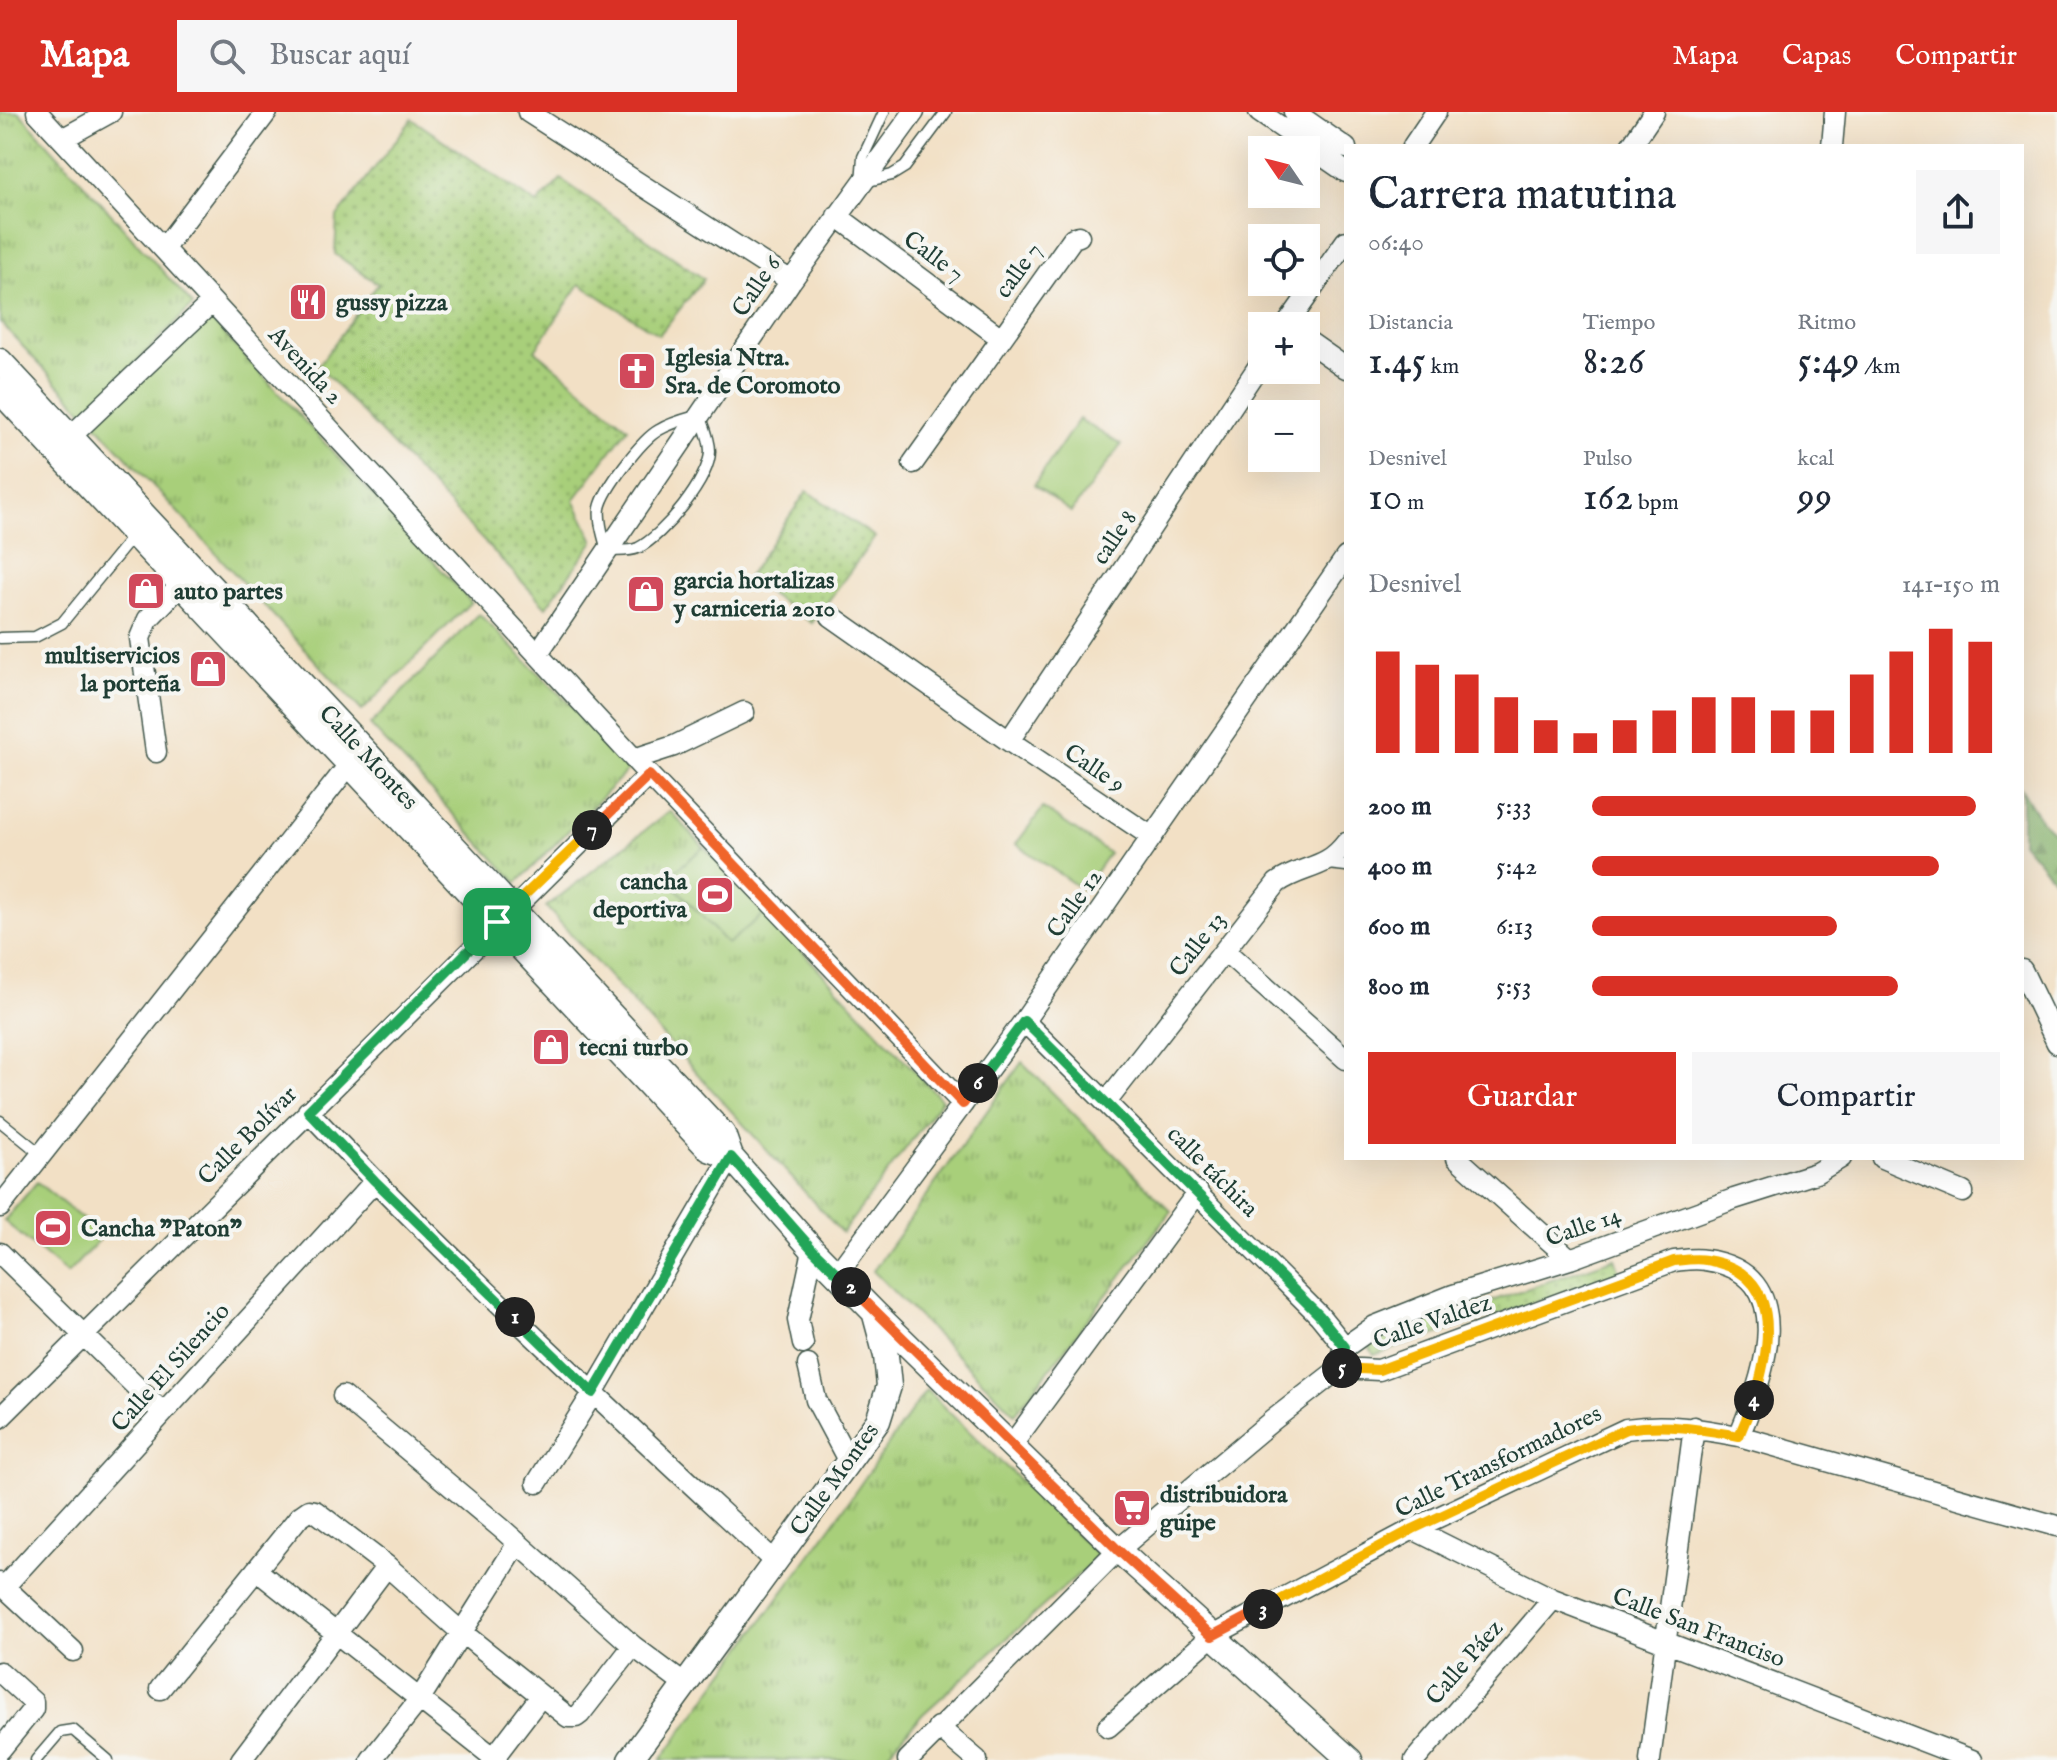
<!DOCTYPE html>
<html lang="es">
<head>
<meta charset="utf-8">
<style>
	body { margin:0; font-family:"IM FELL English",serif; background:#f6f6f7; color:#1f2937; height:100vh; display:flex; flex-direction:column; font-size:30px; white-space:nowrap }
	* { box-sizing:border-box; margin:0 }
	p { font-size:26px; color:#747a83 }
	.icon { flex:none; width:44px; height:44px; fill:none; stroke:currentColor; stroke-width:2; stroke-linecap:round; stroke-linejoin:round }
	.map { position:relative; flex:1; overflow:hidden }
	.sheet { position:absolute; left:1344px; top:32px; width:680px; height:1016px; display:flex; flex-direction:column; background:#fff; border-radius:0px; box-shadow:0 8px 32px #0002 }
	.sheet>* { flex:none }
	.needle { width:52px; rotate:305deg }
	.buttons { position:absolute; left:1248px; top:24px; display:grid; gap:16px }
	.buttons a { display:grid; place-items:center; width:72px; height:72px; border-radius:0px; background:#fff; box-shadow:0 8px 32px #0002; font-size:40px }
	.pin { position:absolute; display:grid; place-items:center; width:68px; height:68px; color:#fff; margin:-34px; border-radius:16px; box-shadow:0 4px 12px #0006 }
	.km { position:absolute; width:40px; height:40px; margin:-20px; border-radius:50%; background:#222; color:#fff; font-size:22px; line-height:40px; text-align:center }
	.round { display:grid; place-items:center; flex:none; width:84px; height:84px; border-radius:0px; background:#f6f6f7 }
	.headline { display:flex; align-items:center; justify-content:space-between; height:136px; padding:0 24px }
	h1 { font-size:44px; font-weight:600; line-height:60px }
	.figures { display:grid; grid-template-columns:repeat(3,1fr); gap:12px; height:136px; padding:8px 24px }
	.figures div { display:grid; align-content:center }
	.figures b { font-size:40px; font-weight:600 }
	.figures small { font-size:22px; font-weight:400 }
	.figures p { font-size:22px }
	.chart { height:224px; padding:16px 24px }
	.chart p { display:flex; justify-content:space-between }
	.chart svg { width:100%; height:144px; margin-top:8px; stroke:#d93025; stroke-width:6 }
	.primary-button { display:flex; gap:16px; margin-top:auto; padding:16px 24px }
	.primary-button a { flex:1; height:92px; border-radius:0px; background:#d93025; color:#fff; font-size:32px; font-weight:600; line-height:92px; text-align:center }
	.primary-button a+a { background:#f6f6f7; color:#1f2937 }
	ul { padding:0 24px; list-style:none; font-size:26px }
	li { display:grid; grid-template-columns:128px 96px 1fr; align-items:center; height:60px }
	li i { height:20px; border-radius:10px; background:#d93025 }
	header { display:flex; align-items:center; gap:48px; box-sizing:border-box; height:112px; padding:0 40px; background:#d93025; color:#fff }
	header strong { font-size:38px }
	nav { display:flex; gap:44px; margin-inline-start:auto; font-size:28px }
	.search { width:560px; height:72px; background:#f6f6f7; display:flex; align-items:center; gap:20px; box-sizing:border-box; padding:0 28px; border-radius:0px; color:#747a83; font-size:30px }
	.map>svg:first-child { display:block }
	.grass { fill:url(#grass-tufts); stroke:#648657; stroke-width:2 }
	.forest { fill:url(#forest-firs); stroke:#52784f; stroke-width:2 }
	.park { fill:url(#park-dots); stroke:#648657; stroke-width:2 }
	.garden { fill:#a8cf7a; stroke:#648657; stroke-width:2 }
	.lines { fill:none; stroke-linecap:round; stroke-linejoin:round }
	.service-casing { stroke:#3f554a; stroke-width:13 }
	.minor-casing { stroke:#3f554a; stroke-width:23 }
	.tertiary-casing { stroke:#3f554a; stroke-width:27 }
	.service { stroke:#fff; stroke-width:10 }
	.minor { stroke:#fff; stroke-width:20 }
	.tertiary { stroke:#fff; stroke-width:24 }
	.split-1-casing { stroke:#fff; stroke-width:16 }
	.split-2-casing { stroke:#fff; stroke-width:16 }
	.split-3-casing { stroke:#fff; stroke-width:16 }
	.split-4-casing { stroke:#fff; stroke-width:16 }
	.split-5-casing { stroke:#fff; stroke-width:16 }
	.split-6-casing { stroke:#fff; stroke-width:16 }
	.split-7-casing { stroke:#fff; stroke-width:16 }
	.split-8-casing { stroke:#fff; stroke-width:16 }
	.split-1 { stroke:#22a559; stroke-width:10 }
	.split-2 { stroke:#22a559; stroke-width:10 }
	.split-3 { stroke:#f0652b; stroke-width:10 }
	.split-4 { stroke:#f5b400; stroke-width:10 }
	.split-5 { stroke:#f5b400; stroke-width:10 }
	.split-6 { stroke:#22a559; stroke-width:10 }
	.split-7 { stroke:#f0652b; stroke-width:10 }
	.split-8 { stroke:#f5b400; stroke-width:10 }
	.labels { text-anchor:middle; stroke-width:8; stroke-linejoin:round; paint-order:stroke }
	.street-label { font-size:24px; fill:#1f3d34; stroke:#f6f6f2 }
	.poi-label { font-size:24px; font-weight:bold; fill:#1f3d34; stroke:#f6f6f2; text-anchor:start }
</style>
</head>
<body>
<header>
<strong>Mapa</strong>
<div class="search"><svg class="icon" aria-label="search" viewBox="0 0 24 24"><circle cx="10" cy="10" r="6"/><path d="M15 15l6 6"/></svg>Buscar aquí</div>
<nav><a>Mapa</a><a>Capas</a><a>Compartir</a></nav>
</header>
<div class="map">
<svg width="2057" height="1648" viewBox="0 0 2057 1648">
	<defs>
		<pattern id="grass-tufts" width="24" height="20" patternUnits="userSpaceOnUse" patternTransform="scale(2)"><rect width="24" height="20" fill="#a8cf7a"/><path d="M3 7l-1-3M5 7V3M7 7l1-3M15 17l-1-3M17 17v-4M19 17l1-3" fill="none" stroke="#88a965"/></pattern>
		<pattern id="forest-firs" width="22" height="20" patternUnits="userSpaceOnUse" patternTransform="scale(2)"><rect width="22" height="20" fill="#86b26a"/><path d="M5 1l3.5 6h-7zM16 11l3.5 6h-7z" fill="#6d9258"/></pattern>
		<pattern id="park-dots" width="8" height="8" patternUnits="userSpaceOnUse" patternTransform="scale(2)"><rect width="8" height="8" fill="#a8cf7a"/><path d="M2 2h.1M6 6h.1" fill="none" stroke="#88a965" stroke-width="1.8" stroke-linecap="round"/></pattern>
	</defs>
	<rect width="100%" height="100%" fill="#f6f6f2"/>
	<filter id="ink" filterUnits="userSpaceOnUse"><feTurbulence type="fractalNoise" baseFrequency=".0125" numOctaves="2"/><feDisplacementMap in="SourceGraphic" scale="16" xChannelSelector="R" yChannelSelector="G"/><feConvolveMatrix kernelMatrix="1 2 1 2 8 2 1 2 1" color-interpolation-filters="sRGB"/></filter>
	<filter id="wash" filterUnits="userSpaceOnUse"><feTurbulence type="fractalNoise" baseFrequency=".006" numOctaves="4" result="noise"/><feDisplacementMap in="SourceGraphic" scale="32" xChannelSelector="R" yChannelSelector="G"/><feGaussianBlur stdDeviation="1.8" result="paint"/><feColorMatrix in="noise" values="0 0 0 0 0 0 0 0 0 0 0 0 0 0 0 0 0 1.4 0 .05"/><feComposite in="paint" operator="in"/></filter>
	<g filter="url(#wash)">
		<rect width="100%" height="100%" fill="#f2e0c5"/>
		<path class="grass" d="M0 0H19L193 193 85 301 0 210Z
			M207 203 471 490 362 599 95 311Z
			M479 502 632 654 517 771 370 613Z
			M670 699 942 988 842 1121 546 795Z
			M1022 950 1171 1099 1015 1302 873 1159Z
			M926 1278 1099 1444 923 1602 882 1648H661L839 1403Z"/>
		<path class="forest" d="M2022 678C2033 696 2039 710 2057 723V771L2022 730Z"/>
		<path class="park" d="M412 7 537 92 561 67 704 167 659 223 580 172 535 238 628 316 574 388 594 429 546 495 318 254 378 172 335 142 337 105Z
			M807 379 875 425 812 511 747 466Z
			M1615 1146 1621 1162 1374 1243 1368 1232Z"/>
		<path class="garden" d="M1079 307 1121 333 1071 400 1034 373Z
			M1043 696 1109 741 1083 778 1016 732Z
			M704 735 765 801 727 832 667 766Z
			M37 1070 103 1124 67 1162 4 1109Z"/>
	</g>
	<g filter="url(#ink)">
		<g class="lines">
			<g class="service-casing">
				<path id="service" d="M884 0 863 45 861 71 892 63 905 55 946 0
					M700 303C704 314 710 327 710 339 710 367 663 424 638 436 629 440 617 438 607 439 604 426 598 410 600 396 604 377 642 327 659 318 672 310 686 307 700 303Z
					M0 526 35 525 62 511 134 423
					M1328 752 1346 754
					M0 1009 42 1043
					M36 1648 60 1620 73 1618 108 1648"/>
			</g>
			<g class="minor-casing">
				<path id="minor" d="M37 0 649 663 963 992
					M528 0 791 169
					M1259 0 1346 60
					M1294 0 1346 36
					M62 27 111 0
					M1413 34 1436 0
					M1631 34 1654 0
					M1832 34 1835 0
					M837 104 1001 226
					M164 136 267 0
					M1286 214 1346 129
					M1306 228 1346 256
					M70 325 212 190
					M913 351 1073 126 1079 124
					M831 504 1009 629 1152 725
					M538 541 791 169 914 0
					M1009 629 1262 249
					M156 640 140 526 148 507 180 474
					M634 647 674 634 744 600
					M1225 839 1346 947
					M2022 858 2057 931
					M1024 909 1319 1203 1345 1235 1342 1245
					M1107 989 1277 771C1303 753 1326 758 1346 731
					M308 999C456 1156 616 1302 774 1449
					M1457 1046 1570 1147
					M1882 1046 1963 1080
					M0 1095 349 653
					M0 1141 163 1301
					M838 1161 1024 909 1346 445
					M803 1232 798 1208 813 1138
					M1345 1235 1375 1214 1453 1183 1570 1147 1734 1087 1816 1061 1841 1046
					M808 1253 816 1288 849 1350
					M343 1284 501 1416 633 1534 685 1573
					M0 1306 649 663
					M1011 1334 1198 1080
					M537 1371 593 1281 731 1045
					M1413 1417 1553 1487 1972 1648
					M256 1458 497 1648
					M0 1471 73 1539
					M4 1475 375 1069
					M0 1560 33 1590V1597L0 1638
					M160 1577 299 1405 309 1398 315 1399 387 1454 460 1519 568 1605H576L580 1602 633 1534
					M938 1615 977 1648
					M1108 1615 1212 1524 1413 1417 1626 1317C1665 1311 1701 1317 1739 1324L2057 1414
					M241 1648 387 1454
					M371 1648 419 1588 518 1431
					M492 1648 541 1584
					M908 1648 1118 1438 1273 1308 1340 1256 1379 1258 1674 1149C1684 1148 1695 1146 1705 1148 1802 1161 1764 1265 1739 1324
					M1415 1648 1553 1487
					M1650 1648 1694 1315"/>
			</g>
			<g class="tertiary-casing">
				<path id="tertiary" d="M0 249 723 1022 731 1045 813 1138 875 1201 1118 1438 1350 1648
					M0 279 709 1037 731 1045
					M630 1648 878 1309 889 1274 886 1244 875 1203"/>
			</g>
			<use href="#service" class="service"/>
			<use href="#minor" class="minor"/>
			<use href="#tertiary" class="tertiary"/>
		</g>
	</g>
	<g class="lines" filter="url(#ink)">
		<g class="split-1-casing">
			<path id="split-1" d="M497 810 308 999 375 1069 515 1205"/>
		</g>
		<g class="split-2-casing">
			<path id="split-2" d="M515 1205 593 1281 731 1045 813 1138 851 1175"/>
		</g>
		<g class="split-3-casing">
			<path id="split-3" d="M851 1175 1118 1438 1212 1524 1263 1497"/>
		</g>
		<g class="split-4-casing">
			<path id="split-4" d="M1263 1497 1413 1417 1626 1317C1665 1311 1701 1317 1739 1324L1754 1288"/>
		</g>
		<g class="split-5-casing">
			<path id="split-5" d="M1342 1256 1379 1258 1674 1149C1684 1148 1696 1146 1706 1148 1783 1160 1772 1231 1754 1288"/>
		</g>
		<g class="split-6-casing">
			<path id="split-6" d="M978 971 1024 909 1319 1203 1345 1235 1340 1256H1342"/>
		</g>
		<g class="split-7-casing">
			<path id="split-7" d="M592 718 649 663 963 992 978 971"/>
		</g>
		<g class="split-8-casing">
			<path id="split-8" d="M497 810 592 718"/>
		</g>
		<use href="#split-1" class="split-1"/>
		<use href="#split-2" class="split-2"/>
		<use href="#split-3" class="split-3"/>
		<use href="#split-4" class="split-4"/>
		<use href="#split-5" class="split-5"/>
		<use href="#split-6" class="split-6"/>
		<use href="#split-7" class="split-7"/>
		<use href="#split-8" class="split-8"/>
	</g>
	<defs>
		<g id="restaurant-square" transform="scale(2)"><rect x="-9" y="-9" width="18" height="18" rx="4" fill="#d1495b" stroke="#f6f6f2"/><path d="M-5-6h1v4h1v-4h1v4h1v-4h1v5L-1.5 .5V6h-2V.5L-5-1ZM5-6V6H3V1.5H1.5Q1.5-4 5-6Z" fill="#fff"/></g>
		<g id="church-square" transform="scale(2)"><rect x="-9" y="-9" width="18" height="18" rx="4" fill="#d1495b" stroke="#f6f6f2"/><path d="M-1.2-6h2.4v3.5h3.3v2.4h-3.3V6h-2.4V-.1h-3.3v-2.4h3.3Z" fill="#fff"/></g>
		<g id="shop-square" transform="scale(2)"><rect x="-9" y="-9" width="18" height="18" rx="4" fill="#d1495b" stroke="#f6f6f2"/><path d="M-5-2.5h2.3a2.7 3.5 0 0 1 5.4 0H5L5.5 6h-11ZM-1.5-2.5h3a1.5 2.3 0 0 0-3 0Z" fill="#fff"/></g>
		<g id="stadium-square" transform="scale(2)"><rect x="-9" y="-9" width="18" height="18" rx="4" fill="#d1495b" stroke="#f6f6f2"/><path d="M0-5a6.5 5 0 1 0 0 10a6.5 5 0 1 0 0-10ZM-3.5-1.8h7v3.6h-7Z" fill="#fff"/></g>
		<g id="supermarket-square" transform="scale(2)"><rect x="-9" y="-9" width="18" height="18" rx="4" fill="#d1495b" stroke="#f6f6f2"/><path d="M-6-5.5h2.5l.6 2H6L4.5 2H-2.5L-4.4-4H-6ZM-1.5 3.2a1.3 1.3 0 1 0 .1 0ZM3 3.2a1.3 1.3 0 1 0 .1 0Z" fill="#fff"/></g>
	</defs>
	<g fill-rule="evenodd">
		<use href="#restaurant-square" x="308" y="190"/>
		<use href="#church-square" x="637" y="259"/>
		<use href="#shop-square" x="146" y="479"/>
		<use href="#shop-square" x="646" y="482"/>
		<use href="#shop-square" x="208" y="557"/>
		<use href="#stadium-square" x="715" y="783"/>
		<use href="#shop-square" x="551" y="935"/>
		<use href="#stadium-square" x="53" y="1116"/>
		<use href="#supermarket-square" x="1132" y="1396"/>
	</g>
	<g class="labels">
		<g class="street-label">
			<text transform="translate(934 144) rotate(37)" y="8">Calle 7</text>
			<text transform="translate(1018 158) rotate(-54)" y="8">calle 7</text>
			<text transform="translate(756 174) rotate(-56)" y="8">Calle 6</text>
			<text transform="translate(306 253) rotate(47)" y="8">Avenida 2</text>
			<text transform="translate(1114 425) rotate(-56)" y="8">calle 8</text>
			<text transform="translate(369 645) rotate(47)" y="8">Calle Montes</text>
			<text transform="translate(1095 656) rotate(34)" y="8">Calle 9</text>
			<text transform="translate(1074 791) rotate(-55)" y="8">Calle 12</text>
			<text transform="translate(1197 832) rotate(-52)" y="8">Calle 13</text>
			<text transform="translate(247 1023) rotate(-45)" y="8">Calle Bolívar</text>
			<text transform="translate(1213 1059) rotate(45)" y="8">calle táchira</text>
			<text transform="translate(1583 1114) rotate(-19)" y="8">Calle 14</text>
			<text transform="translate(1432 1209) rotate(-19)" y="8">Calle Valdez</text>
			<text transform="translate(170 1255) rotate(-48)" y="8">Calle El Silencio</text>
			<text transform="translate(1498 1349) rotate(-26)" y="8">Calle Transformadores</text>
			<text transform="translate(834 1367) rotate(-54)" y="8">Calle Montes</text>
			<text transform="translate(1699 1515) rotate(21)" y="8">Calle San Franciso</text>
			<text transform="translate(1464 1550) rotate(-49)" y="8">Calle Páez</text>
		</g>
		<g class="poi-label">
			<text x="336" y="198">gussy pizza</text>
			<text x="665" y="253">Iglesia Ntra.<tspan x="665" dy="28">Sra. de Coromoto</tspan></text>
			<text x="674" y="476">garcia hortalizas<tspan x="674" dy="28">y carniceria 2010</tspan></text>
			<text x="174" y="487">auto partes</text>
			<text x="180" y="551" text-anchor="end">multiservicios<tspan x="180" dy="28">la porteña</tspan></text>
			<text x="687" y="777" text-anchor="end">cancha<tspan x="687" dy="28">deportiva</tspan></text>
			<text x="579" y="943">tecni turbo</text>
			<text x="81" y="1124">Cancha "Paton"</text>
			<text x="1160" y="1390">distribuidora<tspan x="1160" dy="28">guipe</tspan></text>
		</g>
	</g>
</svg>
<div class="buttons">
<a><svg class="needle" viewBox="-14 -14 28 28"><path d="M0-13l5 13h-10z" fill="#e53935"/><path d="M0 13l5-13h-10z" fill="#747a83"/></svg></a>
<a><svg class="icon" aria-label="locate" viewBox="0 0 24 24"><circle cx="12" cy="12" r="6"/><path d="M12 2v4M12 18v4M2 12h4M18 12h4"/></svg></a>
<a>+</a>
<a>−</a>
</div>
<div class="pin" style="left:497px;top:810px;background:#1e9e55"><svg class="icon" aria-label="arrive" viewBox="0 0 24 24"><path d="M6 21V4h12l-3 4 3 4H6"/></svg></div>
<b class="km" style="left:515px;top:1205px">1</b>
<b class="km" style="left:851px;top:1175px">2</b>
<b class="km" style="left:1263px;top:1497px">3</b>
<b class="km" style="left:1754px;top:1288px">4</b>
<b class="km" style="left:1342px;top:1256px">5</b>
<b class="km" style="left:978px;top:971px">6</b>
<b class="km" style="left:592px;top:718px">7</b>
<section class="sheet">
<div class="headline"><div><h1>Carrera matutina</h1><p>06:40</p></div><a class="round"><svg class="icon" aria-label="share" viewBox="0 0 24 24"><path d="M12 15V3M7 8l5-5 5 5M5 13v7h14v-7"/></svg></a></div>
<div class="figures">
<div><p>Distancia</p><b>1.45<small> km</small></b></div>
<div><p>Tiempo</p><b>8:26</b></div>
<div><p>Ritmo</p><b>5:49<small> /km</small></b></div>
</div>
<div class="figures">
<div><p>Desnivel</p><b>10<small> m</small></b></div>
<div><p>Pulso</p><b>162<small> bpm</small></b></div>
<div><p>kcal</p><b>99</b></div>
</div>
<div class="chart"><p><span>Desnivel</span>141–150 m</p>
<svg viewBox="0 0 160 44" preserveAspectRatio="none"><path d="M5 44V13M15 44V17M25 44V20M35 44V27M45 44V34M55 44V38M65 44V34M75 44V31M85 44V27M95 44V27M105 44V31M115 44V31M125 44V20M135 44V13M145 44V6M155 44V10"/></svg>
</div>
<ul>
<li><b>200 m</b>5:33<i style="width:94%"></i></li>
<li><b>400 m</b>5:42<i style="width:85%"></i></li>
<li><b>600 m</b>6:13<i style="width:60%"></i></li>
<li><b>800 m</b>5:53<i style="width:75%"></i></li>
</ul>
<div class="primary-button"><a>Guardar</a><a>Compartir</a></div>
</section>
</div>
</body>
</html>
